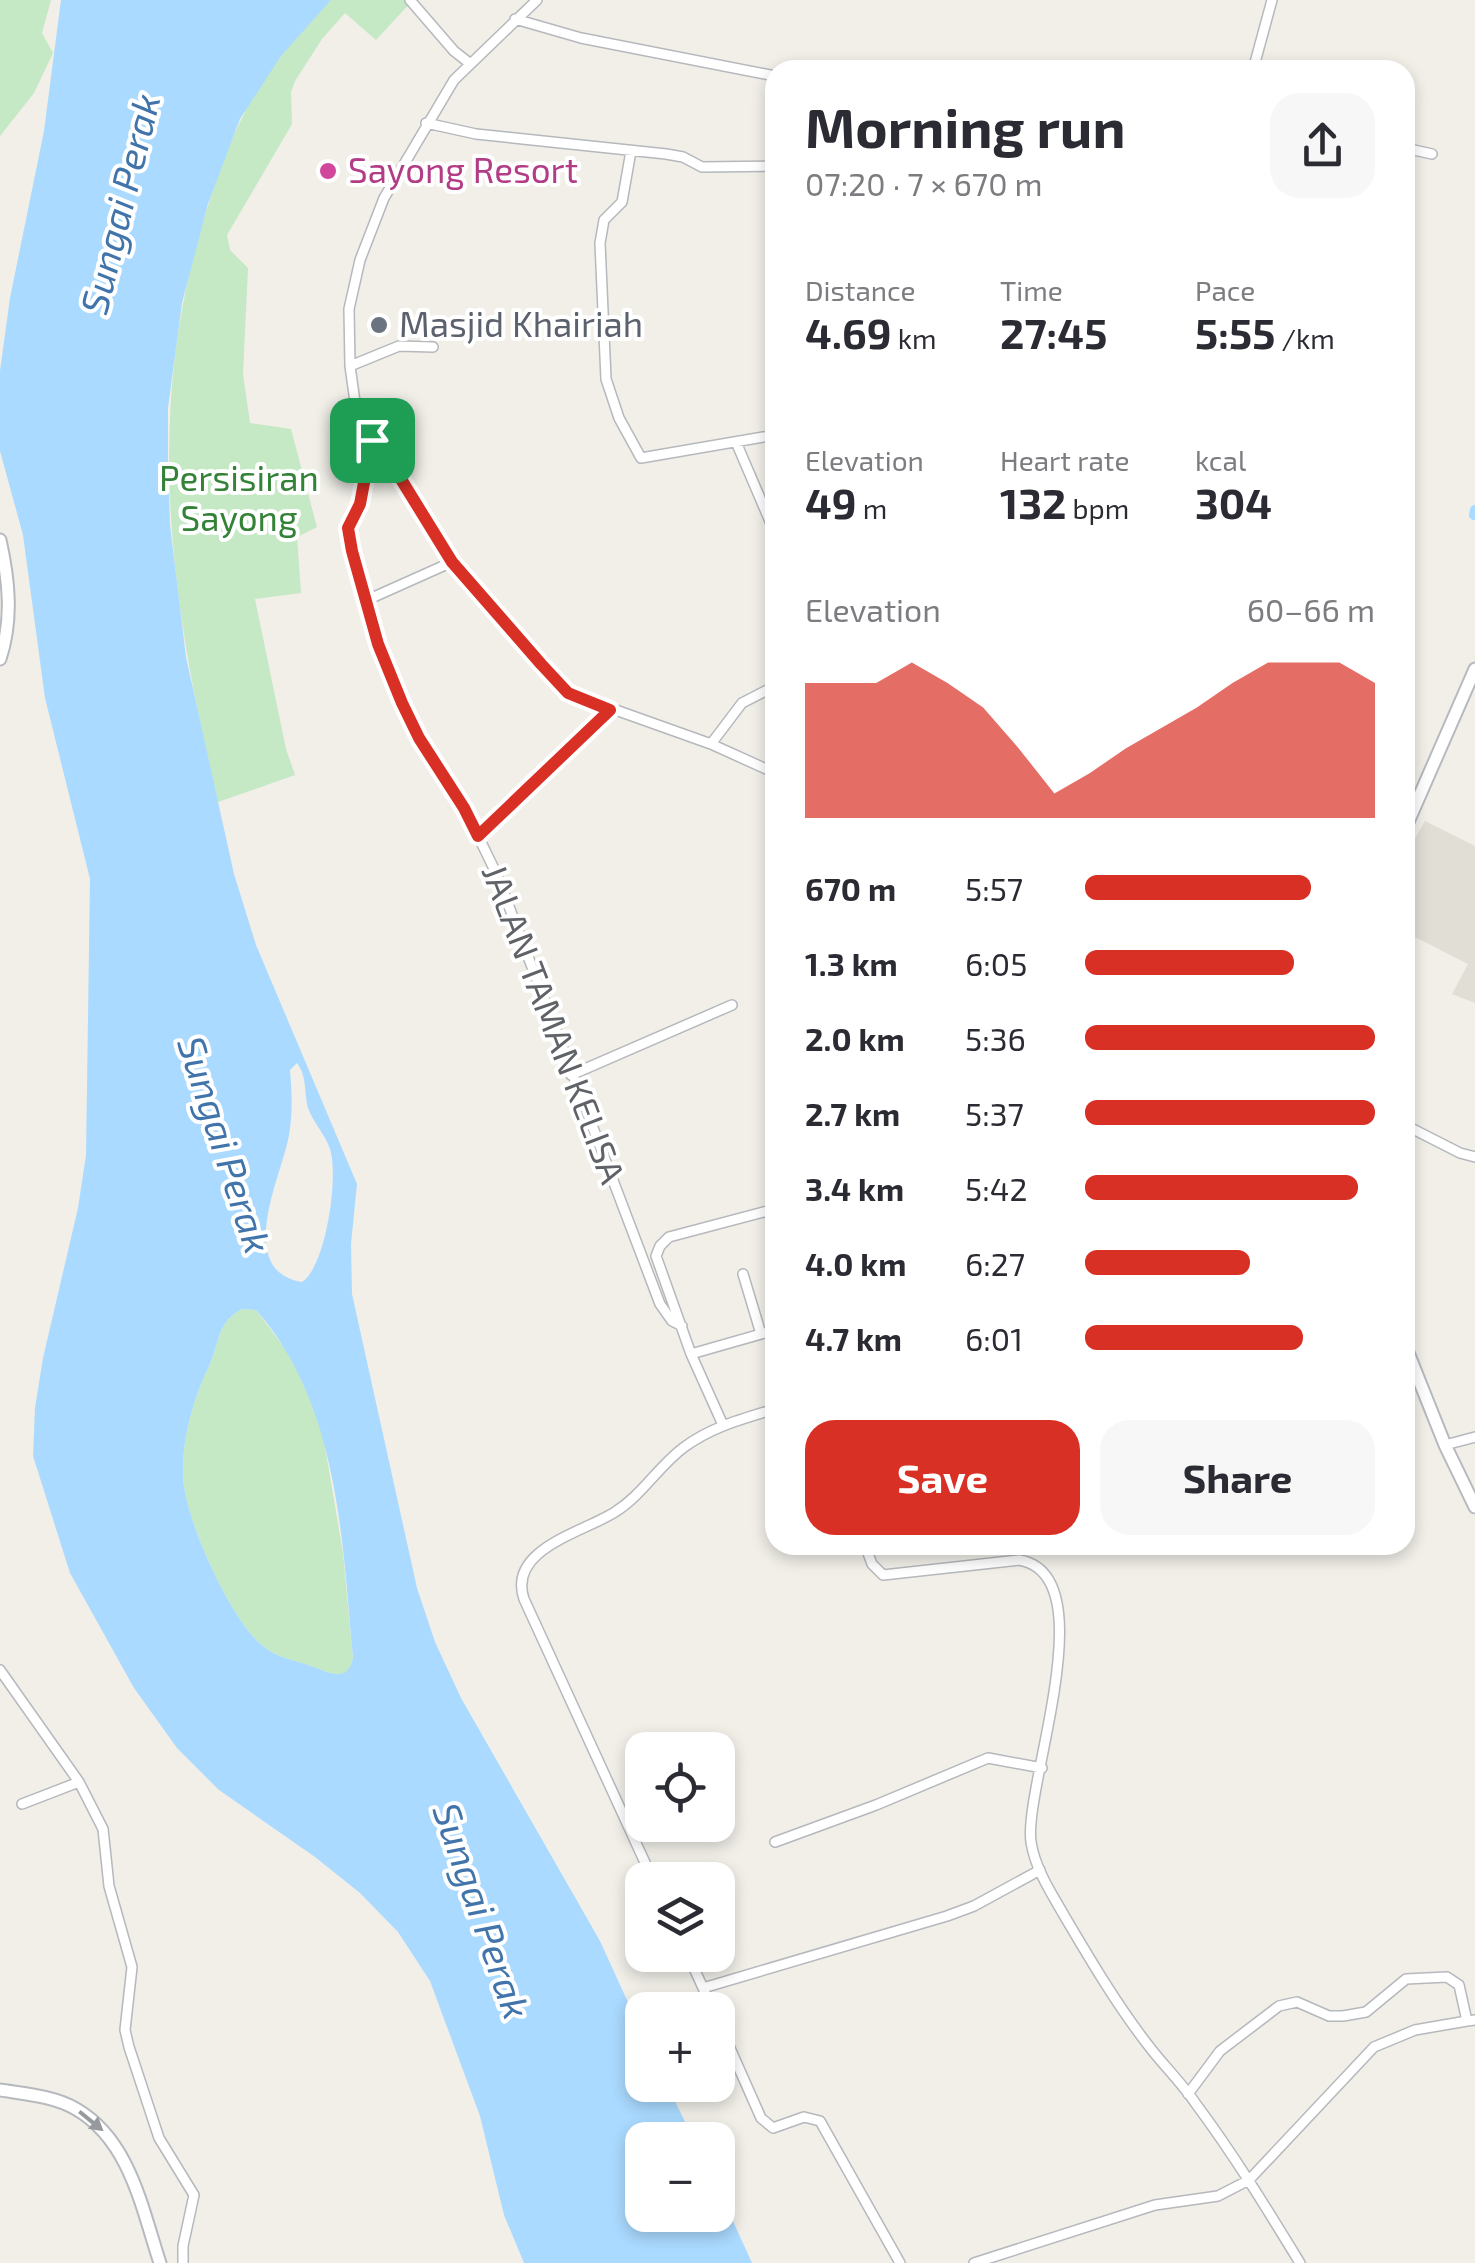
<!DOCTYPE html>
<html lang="en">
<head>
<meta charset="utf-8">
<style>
	body { margin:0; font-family:"Exo 2",sans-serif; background:#f7f7f7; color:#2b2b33; height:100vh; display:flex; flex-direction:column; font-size:38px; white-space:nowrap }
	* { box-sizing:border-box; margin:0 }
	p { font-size:32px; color:#7c7c81 }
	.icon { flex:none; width:55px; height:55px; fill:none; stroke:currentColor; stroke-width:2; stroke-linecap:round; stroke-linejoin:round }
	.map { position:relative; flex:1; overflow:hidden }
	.panel { position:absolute; left:765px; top:60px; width:650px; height:1495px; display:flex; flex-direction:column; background:#fff; border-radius:30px; box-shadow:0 5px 15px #0003 }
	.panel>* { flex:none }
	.controls { position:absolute; left:625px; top:1732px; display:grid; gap:20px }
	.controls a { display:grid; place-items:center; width:110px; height:110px; border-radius:20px; background:#fff; box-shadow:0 5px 15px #0003; font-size:50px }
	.pin { position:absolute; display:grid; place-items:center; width:85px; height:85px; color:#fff; margin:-42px; border-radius:20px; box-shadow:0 5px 15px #0006 }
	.round { display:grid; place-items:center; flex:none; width:105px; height:105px; border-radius:30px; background:#f7f7f7 }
	.headline { display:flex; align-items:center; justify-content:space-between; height:170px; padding:0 40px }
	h1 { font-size:55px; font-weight:700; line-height:75px }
	.figures { display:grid; grid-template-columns:repeat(3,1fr); gap:15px; height:170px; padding:10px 40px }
	.figures div { display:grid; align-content:center }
	.figures b { font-size:42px; font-weight:700 }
	.figures small { font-size:28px; font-weight:400 }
	.figures p { font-size:28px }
	.chart { height:280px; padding:20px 40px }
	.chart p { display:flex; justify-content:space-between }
	.chart svg { width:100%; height:180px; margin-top:10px; fill:#d93025; opacity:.7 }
	.primary-button { display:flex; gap:20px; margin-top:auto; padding:20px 40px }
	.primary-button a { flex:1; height:115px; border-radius:30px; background:#d93025; color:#fff; font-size:40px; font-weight:700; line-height:115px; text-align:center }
	.primary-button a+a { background:#f7f7f7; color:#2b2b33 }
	ul { padding:0 40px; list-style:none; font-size:32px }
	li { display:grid; grid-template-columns:160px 120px 1fr; align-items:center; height:75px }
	li i { height:25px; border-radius:12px; background:#d93025 }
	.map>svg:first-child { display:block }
	.education { fill:#e1ded6 }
	.green { fill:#c5e8c5 }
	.water { fill:#aadaff; fill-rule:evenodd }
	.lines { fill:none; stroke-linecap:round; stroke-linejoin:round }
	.canal { stroke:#aadaff; stroke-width:10 }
	.street-casing { stroke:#b5b8bc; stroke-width:12 }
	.secondary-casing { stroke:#b6babf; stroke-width:15 }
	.street { stroke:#fff; stroke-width:9 }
	.secondary { stroke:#fff; stroke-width:11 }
	.oneway { fill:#979a9d }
	.route-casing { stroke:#fff; stroke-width:20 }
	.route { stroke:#d93025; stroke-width:12 }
	.hotel-dot { fill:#d1479c; stroke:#fff; stroke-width:4 }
	.worship-dot { fill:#6b7280; stroke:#fff; stroke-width:4 }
	.labels { text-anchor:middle; stroke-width:8; stroke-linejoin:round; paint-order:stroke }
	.hotel-label { font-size:35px; fill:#b23c85; stroke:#fff; text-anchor:start }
	.worship-label { font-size:35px; fill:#5b616d; stroke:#fff; text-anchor:start }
	.park-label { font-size:35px; fill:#348238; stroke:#fff }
	.street-label { font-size:35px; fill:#5f6368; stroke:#fff }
	.water-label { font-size:38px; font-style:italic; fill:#4174aa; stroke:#fff }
</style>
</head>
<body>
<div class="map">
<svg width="1475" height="2263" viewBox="0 0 1475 2263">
	<rect width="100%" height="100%" fill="#f1efe8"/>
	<path class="education" d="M1425 821 1475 846V1003L1452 994 1468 964 1405 932V856Z"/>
	<path class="green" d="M0 0H51L42 33 53 53 34 93 0 136Z
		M331 0H413L376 40 345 13 322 39 295 81 291 92 292 124 227 235 230 250 248 268 243 374 250 423 291 429 317 527 297 537 301 593 255 599 286 749 295 775 218 802C172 609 144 423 201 229 215 181 232 132 258 88 278 56 305 27 331 0Z
		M242 1309 256 1310 297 1365 321 1423 343 1553 353 1659C348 1679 336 1676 319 1669 301 1661 278 1659 263 1646 230 1620 184 1517 183 1476 182 1437 193 1400 209 1366 220 1343 217 1322 242 1309Z"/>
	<path class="water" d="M61 0H331L281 56 240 119 208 204 182 303 168 408V460L170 525 186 657 234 874 256 945 357 1184 351 1244 352 1294 417 1588 435 1642 461 1698 600 1941 642 2033V2085H667L694 2140H642V2215H718V2188L752 2263H524L504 2215 480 2116 430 1981 398 1932 360 1893 315 1857 219 1790 177 1748 134 1688 70 1573 33 1456 35 1408 43 1358 78 1208 86 1155 90 879 45 698 23 535 0 451V371L10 298 44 131ZM297 1063C307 1076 304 1092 308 1108 313 1122 325 1134 330 1149 339 1176 326 1267 302 1282 235 1271 280 1178 288 1140 293 1117 292 1094 290 1070ZM242 1309 256 1310C339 1404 342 1539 353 1658 348 1679 336 1676 319 1669 301 1661 278 1659 263 1646 230 1620 184 1517 183 1476 182 1437 193 1400 209 1366 220 1342 217 1322 242 1309Z"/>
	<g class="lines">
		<path class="canal" d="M1474 515 1475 510"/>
		<g class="street-casing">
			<path id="street" d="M410 0 454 51 468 62
				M537 0 454 80 384 198 360 260 349 309 350 366 356 409 372 440 399 476 452 562 568 693 711 744 775 773
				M515 19 581 38 775 76
				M1253 70 1272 0
				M426 123 476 134 666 154 683 157 702 167 775 166
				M1405 148 1432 154
				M631 151 622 202 604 220 600 243 606 379 619 418 641 458 775 435
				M350 366 399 346 433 347
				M372 440 359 503 349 529 378 644 419 738 464 807 497 875 660 1304 672 1321 682 1326
				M736 442 775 533
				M367 600 452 562
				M711 744 742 703 775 686
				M478 836 609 710
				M571 1075 732 1005
				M1405 1125 1460 1153 1475 1157
				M743 1274 761 1334
				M691 1354 775 1330
				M723 1425 691 1354 656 1256 660 1246 669 1237 775 1209
				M1445 1445 1475 1437
				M865 1545 872 1564 883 1575 1019 1560C1107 1574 1023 1787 1031 1842 1035 1869 1052 1894 1065 1917 1091 1961 1117 2005 1148 2045 1163 2065 1182 2083 1196 2104 1234 2155 1267 2209 1300 2263
				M0 1670 79 1782 103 1829 109 1886 132 1967 125 2030 129 2047 159 2138 194 2195 183 2246V2263
				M22 1804 79 1782
				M775 1842 876 1805 988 1758 1042 1768
				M653 1880 524 1599C507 1549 584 1532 615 1512 642 1495 658 1467 683 1448 711 1427 742 1419 775 1409
				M688 1955 713 2010
				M703 1988 947 1916 974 1906 1040 1870
				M718 2021 761 2118 773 2128 804 2117 820 2121 900 2263
				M1188 2094 1220 2051 1279 2006 1297 2002 1329 2016H1343L1366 2012 1406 1979 1447 1977 1459 1985 1467 2021 1475 2020
				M974 2263 1155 2205 1218 2196 1249 2180 1374 2047 1415 2030 1467 2021"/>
		</g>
		<g class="secondary-casing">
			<path id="secondary" d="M0 540C9 580 13 620 0 659
				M1405 829 1475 669
				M1405 1345 1445 1445 1475 1507
				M0 2090C25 2094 54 2096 76 2109 130 2140 142 2209 160 2263"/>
		</g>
		<use href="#street" class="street"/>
		<use href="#secondary" class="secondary"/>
	</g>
	<defs><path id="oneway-solid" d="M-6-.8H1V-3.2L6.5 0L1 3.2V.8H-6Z" transform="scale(2.5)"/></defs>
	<use class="oneway" href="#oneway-solid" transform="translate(91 2121) rotate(39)"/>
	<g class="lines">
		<g class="route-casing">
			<path id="route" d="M372 440 399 476 452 562 541 664 568 693 610 710 478 836 464 808 419 738 402 703 378 644 352 551 348 528 360 504Z"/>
		</g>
		<use href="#route" class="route"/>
	</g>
	<circle class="hotel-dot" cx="328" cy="171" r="10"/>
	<circle class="worship-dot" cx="379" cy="325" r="10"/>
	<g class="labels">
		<g class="hotel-label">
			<text x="348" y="183">Sayong Resort</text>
		</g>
		<g class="worship-label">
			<text x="399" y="337">Masjid Khairiah</text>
		</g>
		<g class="park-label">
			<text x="239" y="491">Persisiran<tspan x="239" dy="40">Sayong</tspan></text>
		</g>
		<g class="street-label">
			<text transform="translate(553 1024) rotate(69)" y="12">JALAN TAMAN KELISA</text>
		</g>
		<g class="water-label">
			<text transform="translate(121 204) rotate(-76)" y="13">Sungai Perak</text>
			<text transform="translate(224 1145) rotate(72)" y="13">Sungai Perak</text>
			<text transform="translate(481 1911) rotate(71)" y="13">Sungai Perak</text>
		</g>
	</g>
</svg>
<div class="controls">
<a><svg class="icon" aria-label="locate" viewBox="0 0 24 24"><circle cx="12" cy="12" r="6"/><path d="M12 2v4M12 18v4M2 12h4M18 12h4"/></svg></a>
<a><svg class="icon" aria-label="layers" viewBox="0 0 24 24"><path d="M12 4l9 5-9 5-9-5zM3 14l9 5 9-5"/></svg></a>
<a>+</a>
<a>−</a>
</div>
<div class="pin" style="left:372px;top:440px;background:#1e9e55"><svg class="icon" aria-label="arrive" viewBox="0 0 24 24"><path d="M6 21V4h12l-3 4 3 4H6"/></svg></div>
<section class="panel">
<div class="headline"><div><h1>Morning run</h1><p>07:20 · 7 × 670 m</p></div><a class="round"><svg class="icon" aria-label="share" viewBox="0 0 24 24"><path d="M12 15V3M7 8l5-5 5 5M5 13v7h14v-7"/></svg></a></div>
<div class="figures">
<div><p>Distance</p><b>4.69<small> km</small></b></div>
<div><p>Time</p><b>27:45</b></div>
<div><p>Pace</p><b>5:55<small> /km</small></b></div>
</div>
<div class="figures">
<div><p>Elevation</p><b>49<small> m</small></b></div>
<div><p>Heart rate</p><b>132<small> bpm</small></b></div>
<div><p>kcal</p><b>304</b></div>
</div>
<div class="chart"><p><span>Elevation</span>60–66 m</p>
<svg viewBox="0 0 160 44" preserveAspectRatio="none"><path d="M0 44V11L10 11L20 11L30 6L40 11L50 17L60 27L70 38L80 33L90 27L100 22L110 17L120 11L130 6L140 6L150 6L160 11V44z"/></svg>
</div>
<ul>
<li><b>670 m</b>5:57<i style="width:78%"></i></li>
<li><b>1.3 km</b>6:05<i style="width:72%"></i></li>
<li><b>2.0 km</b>5:36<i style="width:100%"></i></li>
<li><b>2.7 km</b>5:37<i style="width:100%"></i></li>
<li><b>3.4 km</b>5:42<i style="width:94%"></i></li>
<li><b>4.0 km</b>6:27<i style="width:57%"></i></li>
<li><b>4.7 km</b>6:01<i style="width:75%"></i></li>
</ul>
<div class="primary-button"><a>Save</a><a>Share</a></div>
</section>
</div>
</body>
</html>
